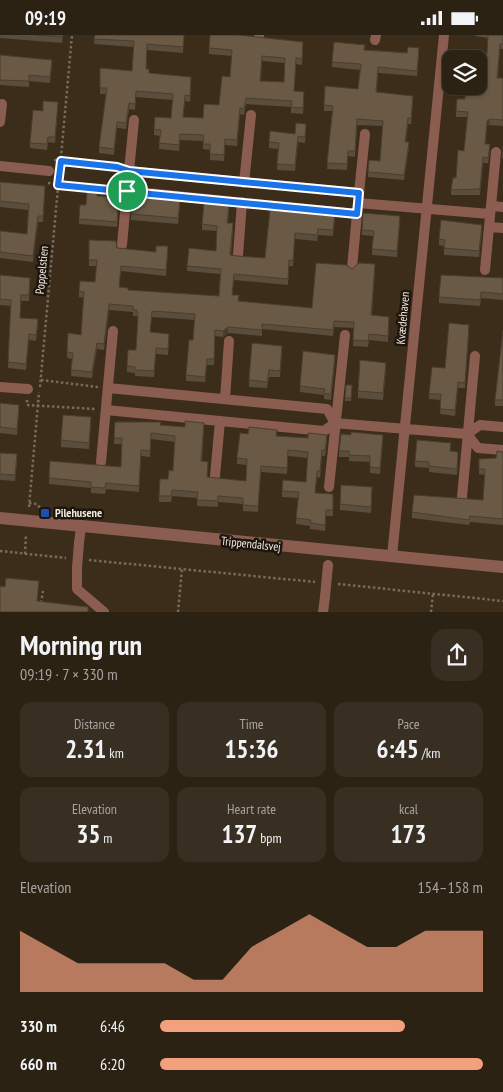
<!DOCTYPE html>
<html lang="en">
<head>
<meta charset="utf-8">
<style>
	body { margin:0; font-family:"PT Sans Narrow",sans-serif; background:#382f22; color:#f1f3f6; height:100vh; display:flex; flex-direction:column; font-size:19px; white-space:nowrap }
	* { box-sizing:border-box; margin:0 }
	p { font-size:16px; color:#a6a4a0 }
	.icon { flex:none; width:28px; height:28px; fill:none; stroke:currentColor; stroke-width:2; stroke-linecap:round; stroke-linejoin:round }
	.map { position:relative; height:577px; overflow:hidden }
	.panel { display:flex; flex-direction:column; background:#2c2214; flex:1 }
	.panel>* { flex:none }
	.tools { position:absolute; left:442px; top:15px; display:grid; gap:10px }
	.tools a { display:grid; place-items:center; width:45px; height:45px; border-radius:10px; background:#2c2214; box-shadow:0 1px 4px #0004,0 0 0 1px #483f34; font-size:25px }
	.pin { position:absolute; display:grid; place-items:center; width:42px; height:42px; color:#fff; margin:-21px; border:2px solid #fff; border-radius:50%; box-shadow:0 1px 5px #0007 }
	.round { display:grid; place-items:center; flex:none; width:52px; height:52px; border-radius:15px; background:#382f22 }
	.headline { display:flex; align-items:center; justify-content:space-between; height:85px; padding:0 20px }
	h1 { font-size:28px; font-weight:700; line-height:38px }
	.figures { display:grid; grid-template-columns:repeat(3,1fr); gap:8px; height:85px; padding:5px 20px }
	.figures div { display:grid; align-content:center; border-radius:12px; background:#382f22; text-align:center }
	.figures b { font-size:25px; font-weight:700 }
	.figures small { font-size:14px; font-weight:400 }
	.figures p { font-size:14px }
	.chart { height:140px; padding:10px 20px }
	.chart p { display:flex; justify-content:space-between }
	.chart svg { width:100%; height:90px; margin-top:5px; fill:#f2a07e; opacity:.7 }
	ul { padding:0 20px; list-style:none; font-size:16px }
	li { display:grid; grid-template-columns:80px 60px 1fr; align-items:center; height:38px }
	li i { height:12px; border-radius:6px; background:#f2a07e }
	.status { display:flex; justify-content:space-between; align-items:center; height:35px; padding:0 25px; background:#2c2214; direction:ltr }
	.status svg { height:14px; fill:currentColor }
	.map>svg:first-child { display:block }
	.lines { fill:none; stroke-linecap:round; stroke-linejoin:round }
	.path { stroke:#776b5a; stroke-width:2.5; stroke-dasharray:2.5 2.5; stroke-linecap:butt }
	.minor { stroke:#8a5d50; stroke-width:10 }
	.tertiary { stroke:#8a5d50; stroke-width:12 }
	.minor-bridge { stroke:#8a5d50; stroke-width:10 }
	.wall { fill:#5a4d3b; fill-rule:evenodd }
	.shaded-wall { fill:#4a3e30 }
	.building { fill:#695945; stroke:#4a3e30; fill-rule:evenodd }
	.route-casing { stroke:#fff; stroke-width:10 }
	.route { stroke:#1a73e8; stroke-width:6 }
	.transit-dot { fill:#1a4fb4; stroke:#1d160e; stroke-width:2 }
	.labels { text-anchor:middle; stroke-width:5; stroke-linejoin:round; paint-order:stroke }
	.street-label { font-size:12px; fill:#f3eade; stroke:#1d160e }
	.poi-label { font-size:12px; font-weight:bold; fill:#f3eade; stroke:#1d160e; text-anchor:start }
</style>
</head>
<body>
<div class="status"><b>09:19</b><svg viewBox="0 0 49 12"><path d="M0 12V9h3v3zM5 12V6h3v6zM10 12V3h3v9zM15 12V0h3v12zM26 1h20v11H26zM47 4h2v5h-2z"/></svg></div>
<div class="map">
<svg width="503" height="577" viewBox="0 0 503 577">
	<rect width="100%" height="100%" fill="#3b2d1a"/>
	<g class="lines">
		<path class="path" d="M54 125 118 132
			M60 133 72 0
			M48 148 117 155
			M41 345 98 352
			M40 352 59 141
			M27 365V370L95 374
			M29 468 37 469 41 474
			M29 472 39 357
			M0 516 66 523
			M25 519 26 499
			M89 525 315 547
			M338 549 503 566
			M41 568 43 556
			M178 577 182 534
			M431 577 433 559"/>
		<path class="minor" d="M259 2V0
			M375 5 376 0
			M0 87 2 69
			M0 131 49 136
			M129 136 134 85
			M244 148 251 80
			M359 158 365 99
			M358 168 357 179 127 156 129 136 359 158 358 168 490 179
			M491 171 496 117
			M503 172 491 171 489 192 503 193
			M122 210 127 156
			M238 220 242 167
			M352 233 357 179
			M485 235 489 192
			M0 352 28 354
			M108 353 327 374 335 388 346 389 467 399 480 390 503 392
			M225 364 229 306
			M106 375 324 396 335 388
			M467 399 478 413 503 415
			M101 427 113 296
			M215 441 220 386
			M329 452 345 300
			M462 462 475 321
			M79 508 81 492
			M392 521 444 0
			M77 533V554L104 577
			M323 577 325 562"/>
		<path class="tertiary" d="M0 483 503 532"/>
		<path class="minor-bridge" d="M77 533 79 508
			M325 562 328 530"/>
	</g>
	<path class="wall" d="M0 0H63L62 8 0 3Z
		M95 0H184L183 18 147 15 146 34 149 38 191 48 190 67 185 66 183 82 203 83 219 70 230 42 232 21 209 19V13H303L302 30 296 29 294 57 304 63 303 79 291 78V72L246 69 244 80 240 79 237 111 225 110 224 126 210 125V115L203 114V106L180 105 179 116 159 114 160 101 154 100V94L171 83 173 65 136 62 135 75 129 74 126 94 117 93 114 120 99 118V112L106 59H100V33L132 36 134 12 94 9ZM262 26 285 28 284 47 261 46Z
		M475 0H503V14H500L498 43H503V91L490 90 487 91 485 109 490 115 488 128H483L480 160H451V155L464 116 467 82H456V76L465 64 479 51 487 19 488 3 475 1Z
		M365 15 419 18 417 41 378 38 377 57 413 66 411 89H408L406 107 409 113 404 145 368 142V137L380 126 383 91 357 90 355 122 348 121 347 135 327 134 333 76H324V70L358 54 360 35 332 32V27Z
		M0 20 52 30 50 48 29 46V52L0 50Z
		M58 72 55 108 48 107 47 115 30 113V108Z
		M306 95 305 108 298 107 295 136 277 135 278 114 269 113V107Z
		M0 147 45 157 43 187H38L33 227 0 223V196L27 199 28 175 0 172Z
		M97 161 119 168 117 192 79 189V184L86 170Z
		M148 163 180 172 178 189 131 185V179Z
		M270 175 335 184 333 201 318 200 317 206 295 204 293 231H289L288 250 234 245 232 260 239 266 312 273 352 234 375 235 372 280 389 282 388 307 369 305 368 312 353 311 354 293 334 292 333 301 262 294V301L228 298 223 302 215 301 214 330H207L205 347 186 346V340L193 305 195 285 152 282 150 297 169 305 168 320 156 319 154 342 135 341V338L127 337V331L136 315 138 286 137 281H133V277L109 275 104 315 97 314 92 343 71 341 72 324 67 323V317L81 300 84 263 79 262V256L95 247 97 231H89V205L117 213 156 217H168L166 241 121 236 119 252 128 255 219 261 220 239 187 236V231L216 216 217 196 202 195V189L229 176 228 188 233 194 231 220 265 223Z
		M400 187 397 222 372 220 373 201 362 200V195Z
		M482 196 479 222 444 220V211L439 210V204Z
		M0 240 30 249 29 266H21L20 283 38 290 36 306 29 305 26 335 8 333 11 271 0 270Z
		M503 243V265L481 263 480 271 439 268V262Z
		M503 295V371H495V365Z
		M469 296 465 353H458L455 381 440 379 441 365 429 364V359Z
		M282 317 280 342H269L267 353 249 352V345Z
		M335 325 331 365 324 364V360L300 357V351Z
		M386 334 383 365 358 363V356Z
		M352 350 351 366H345V363Z
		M0 368 19 376 17 400 0 398Z
		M115 387 160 390 204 394 202 426 208 442 246 446V430L237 429V423L277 401 327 406 325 421H322L320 443 317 442 315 458 333 459V481H326L325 496 310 494V491L296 489 298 463 282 462V456L306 447 308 423 288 421 287 439 261 437 258 477 243 476V469L218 467V472L197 471V463L172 461 171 467H159V461L173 436 175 407 151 404 150 422 141 421 139 457 106 454 105 459 91 458V453L49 449V443L121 432 122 409H114Z
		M91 389 89 414 61 412V405Z
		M383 406 380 439 370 438V427L349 426V422H339V416Z
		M451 416 458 423 457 440 429 437V433L415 432V426Z
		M503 417V490L470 487 469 490 412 483V477L483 465 485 440 479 439V424L496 423Z
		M0 418 17 426 15 446 0 445Z
		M372 459 371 478 340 475V469Z"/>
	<path class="shaded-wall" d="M490 84V90L487 91V86Z
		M409 107V113L404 145V140Z
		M38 181V187L33 227V221Z
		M109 269V275L104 315V309Z
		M228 292V298L223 302V296Z
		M97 308V314L92 343V337Z"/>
	<path class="building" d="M36 0H62V2Z
		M95 0H184L183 12 147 9 146 34H149V38L191 42 190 61 185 60 183 82 203 83 204 69 219 70 222 41 230 42 232 15 209 13 210 0H239L303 7 302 24 296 23 294 56 304 57 303 73 291 72 292 66 246 63 244 74 240 73 237 105 225 104 224 120 210 119V109H203L204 100 180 99 179 110 159 108 161 95 154 94 155 82 171 83 173 59 136 56 135 69 129 68 126 88 117 87 114 114 99 112 107 53H100V33L132 36 134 6 94 4ZM262 21 285 23 284 47 260 46Z
		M488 0H503V9H500L497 43H503V85L490 84 487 86 485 109H490L488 123 483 122 480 154 451 155 453 143H456L458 115 464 116 468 77 456 76 457 64H465V51H479V40L481 18 487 19Z
		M334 7 365 10 364 15 407 18 408 12 419 13 417 36 378 32 376 57 413 61 411 83H408L405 107H409L404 140 368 137 369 125 380 126 383 86 357 84 355 116H348L347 129 327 128 333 71 324 70 325 51 358 54 361 29 332 27Z
		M0 20 52 25 50 42 29 40V46L0 45Z
		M43 66 58 67 55 102H48L47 109 30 108 33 75 43 76Z
		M296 88 306 89 305 102 298 101 295 130 277 129 279 108 269 107 270 96 295 99Z
		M503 111V123H502Z
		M0 147 45 151 43 181H38L33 221 0 217V196L27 199 29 169 0 166Z
		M87 156 97 158V161L119 162 117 187 79 184 80 170H86Z
		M137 158 148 159V163L180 165 178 183 131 179 133 161H137Z
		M204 168 229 170 227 188H233L230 220 237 221 265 223 270 175 302 178V175L335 178 333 195 318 194 317 200 295 198 293 226 289 225 288 244 234 239 232 260H239L238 266 312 273 316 228 346 230 352 234 359 228 375 229 371 280 389 282 388 301 369 299 368 306 353 305 354 287 334 286 333 295 262 289V295L228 292 223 296 215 295 214 324H207L205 342 186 340 189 305H193L195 279 152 276 150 297 169 299 168 314 156 313 154 336 135 335V332L127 331 128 315H136L138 282 137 275H133V271L109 269 104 309 97 308 92 337 71 335 73 318 67 317 68 298 81 300 84 257 79 256 80 246 95 247 97 225H89V205L116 206 117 213 156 217V211H168L166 235 121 231 119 252 128 253V255L219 261 221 234 187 231 189 213 216 216 217 191 202 189Z
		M363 178 400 181 397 216 372 214 374 196 362 195Z
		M441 185 482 190 479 216 444 213 445 205 439 204Z
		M0 240 30 243 29 260H21L20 283 38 284 36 300 29 299 26 329 8 327 11 265 0 264Z
		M441 240 503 243V259L481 257 480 265 439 262Z
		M449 288 469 290 465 348 458 347 455 375 440 374 441 359H429L432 332 445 333Z
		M503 295V365H495Z
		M252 308 282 311 280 336 269 335 267 347 249 345Z
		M303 316 335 320 331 359H324L325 354 300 351Z
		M360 325 386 328 383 358 358 356Z
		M346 350H352L351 363H345Z
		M0 368 19 370 17 394 0 392Z
		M63 380 91 382 89 408 61 405Z
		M185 386 204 388 201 426 208 427 207 442 246 446 247 424 237 423 240 398 248 399 249 392 277 395 276 401 308 403V398L327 400 325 415H322L320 436H317L315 458 333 459V475H326L325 490 310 488 311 485 296 483 299 457 282 456 283 445 306 447 308 417 288 415 287 433 261 431 258 471 243 470V463L218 461V466L197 465 198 457 172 455 171 461H159L160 444H168L169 435 173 436 175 401 151 398 150 416 141 415 139 451 106 448 105 453 91 452V447L49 443 50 426 121 432 122 403H114L115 387H161L160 390 185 392Z
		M351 397 383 400 380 433 370 432V421L349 420V416H339L341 399 351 400Z
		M417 405 451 408 450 416 458 417 457 434 429 431V427L415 426Z
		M497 416 503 417V484L470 481 469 485 412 477 414 460 483 465 485 434H479V424L496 423Z
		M0 418 17 419 15 440 0 439Z
		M341 450 372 452 371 472 340 469Z
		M6 543 39 546 37 566 88 572V577H0V551L5 552Z"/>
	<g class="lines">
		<g class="route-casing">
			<path id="route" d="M61 126 117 132 129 136 359 158 357 179 58 150Z"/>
		</g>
		<use href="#route" class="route"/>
	</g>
	<rect class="transit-dot" x="40" y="473" width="10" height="10" rx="2.5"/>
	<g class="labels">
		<g class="street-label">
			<text transform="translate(42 235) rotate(-85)" y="4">Poppelstien</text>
			<text transform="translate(403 283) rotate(-85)" y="4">Kvædehaven</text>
			<text transform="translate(251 509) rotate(6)" y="4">Trippendalsvej</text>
		</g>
		<g class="poi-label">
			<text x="55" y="482">Pilehusene</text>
		</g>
	</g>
</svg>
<div class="tools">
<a><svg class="icon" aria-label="layers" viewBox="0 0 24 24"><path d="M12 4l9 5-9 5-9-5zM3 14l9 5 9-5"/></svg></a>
</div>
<div class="pin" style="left:127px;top:156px;background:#1e9e55"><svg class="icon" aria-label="arrive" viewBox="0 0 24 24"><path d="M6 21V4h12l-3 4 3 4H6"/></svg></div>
</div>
<section class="panel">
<div class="headline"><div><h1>Morning run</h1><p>09:19 · 7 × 330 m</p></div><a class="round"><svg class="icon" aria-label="share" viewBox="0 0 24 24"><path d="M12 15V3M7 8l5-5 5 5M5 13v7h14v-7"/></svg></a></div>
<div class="figures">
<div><p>Distance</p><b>2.31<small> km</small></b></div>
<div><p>Time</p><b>15:36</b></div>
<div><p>Pace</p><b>6:45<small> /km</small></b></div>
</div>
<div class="figures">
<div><p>Elevation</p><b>35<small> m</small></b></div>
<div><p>Heart rate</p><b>137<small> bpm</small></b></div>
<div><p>kcal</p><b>173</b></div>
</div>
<div class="chart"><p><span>Elevation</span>154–158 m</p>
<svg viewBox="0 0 160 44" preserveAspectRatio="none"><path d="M0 44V14L10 22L20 30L30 30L40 30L50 30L60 38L70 38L80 22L90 14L100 6L110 14L120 22L130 22L140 14L150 14L160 14V44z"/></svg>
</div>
<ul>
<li><b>330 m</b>6:46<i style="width:76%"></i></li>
<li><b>660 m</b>6:20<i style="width:100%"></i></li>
</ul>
</section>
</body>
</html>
